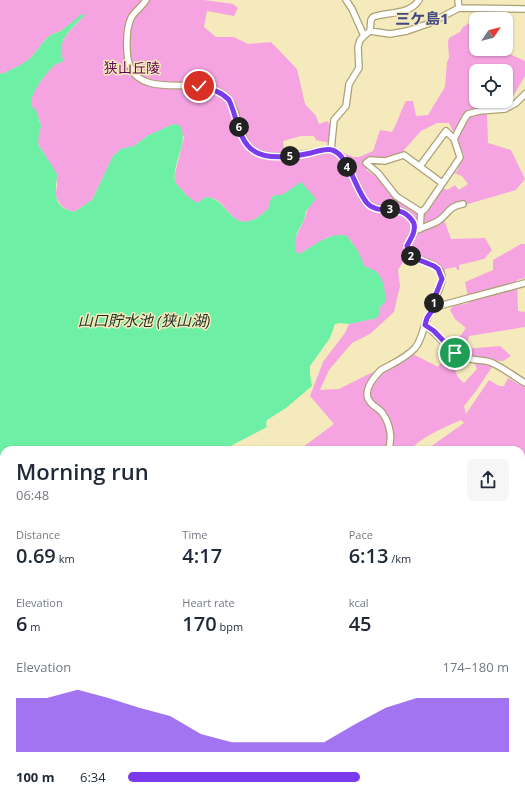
<!DOCTYPE html>
<html lang="en">
<head>
<meta charset="utf-8">
<style>
	body { margin:0; font-family:"Open Sans","Noto Sans JP",sans-serif; background:#f6f6f7; color:#1f2937; height:100vh; display:flex; flex-direction:column; font-size:15px; white-space:nowrap }
	* { box-sizing:border-box; margin:0 }
	p { font-size:13px; color:#747a83 }
	.icon { flex:none; width:22px; height:22px; fill:none; stroke:currentColor; stroke-width:2; stroke-linecap:round; stroke-linejoin:round }
	.map { position:relative; flex:1; overflow:hidden }
	.panel { position:absolute; left:0px; top:446px; width:525px; height:354px; display:flex; flex-direction:column; background:#fff; border-radius:12px 12px 0 0; box-shadow:0 1px 3px #0004 }
	.panel>* { flex:none }
	.needle { width:26px; rotate:55deg }
	.controls { position:absolute; left:469px; top:12px; display:grid; gap:8px }
	.controls a { display:grid; place-items:center; width:44px; height:44px; border-radius:8px; background:#fff; box-shadow:0 1px 3px #0004; font-size:20px }
	.pin { position:absolute; display:grid; place-items:center; width:34px; height:34px; color:#fff; margin:-17px; border:2px solid #fff; border-radius:50%; box-shadow:0 1px 4px #0007 }
	.km { position:absolute; width:20px; height:20px; margin:-10px; border-radius:50%; background:#222; color:#fff; font-size:11px; line-height:20px; text-align:center }
	.round { display:grid; place-items:center; flex:none; width:42px; height:42px; border-radius:8px; background:#f6f6f7 }
	.summary { display:flex; align-items:center; justify-content:space-between; height:68px; padding:0 16px }
	h1 { font-size:22px; font-weight:600; line-height:30px }
	.metrics { display:grid; grid-template-columns:repeat(3,1fr); gap:6px; height:68px; padding:4px 16px }
	.metrics div { display:grid; align-content:center }
	.metrics b { font-size:20px; font-weight:600 }
	.metrics small { font-size:11px; font-weight:400 }
	.metrics p { font-size:11px }
	.chart { height:112px; padding:8px 16px }
	.chart p { display:flex; justify-content:space-between }
	.chart svg { width:100%; height:72px; margin-top:4px; fill:#7c3aed; opacity:.7 }
	ul { padding:0 16px; list-style:none; font-size:13px }
	li { display:grid; grid-template-columns:64px 48px 1fr; align-items:center; height:30px }
	li i { height:10px; border-radius:5px; background:#7c3aed }
	.map>svg:first-child { display:block }
	.green { fill:#f5a4e1; fill-rule:evenodd }
	.water { fill:#6eefa6 }
	.lines { fill:none; stroke-linecap:round; stroke-linejoin:round }
	.river { stroke:#6eefa6; stroke-width:8 }
	.minor-casing { stroke:#aba175; stroke-width:8 }
	.minor { stroke:#fff; stroke-width:5.5 }
	.route-casing { stroke:#fff; stroke-width:8 }
	.route { stroke:#7c3aed; stroke-width:5 }
	.labels { text-anchor:middle; stroke-width:3; stroke-linejoin:round; paint-order:stroke }
	.park-label { font-size:14px; fill:#650757; stroke:#f5eabc }
	.neighbourhood-label { font-size:15px; font-weight:bold; fill:#3f4682; stroke:#f5eabc }
	.water-label { font-size:15px; font-style:italic; fill:#1c3124; stroke:#f5eabc }
</style>
</head>
<body>
<div class="map">
<svg width="525" height="800" viewBox="0 0 525 800">
	<rect width="100%" height="100%" fill="#f5eabc"/>
	<path class="green" d="M0 0H204L233 4 238 8 234 16 207 11 204 27 216 37H234L248 44 271 42 297 69 305 104 316 116 319 124 327 121 332 127 330 143 316 140 314 136H301L283 141 285 155 335 149 353 157H359L373 151 380 130 392 132C398 122 400 112 406 101H413L416 116 428 115 445 87 447 62 449 58 448 42 449 38 460 32 463 27 469 23 476 29V49H504L505 52 525 61V76L511 100 506 98V71H476V101H494L487 113 488 143 511 150 525 179 516 190 468 204 457 203 442 214 451 239 485 238 492 250 484 259 459 265V270H457L456 267 445 269V272L443 275 439 267 413 254 406 257 398 270 400 286 394 312 370 334 352 343 329 370 320 390 339 389 371 373 397 364 413 354 438 367 466 328 455 319 450 310 453 306 469 303 465 282 493 270V260L521 244H525V278L517 280 518 311 525 312V327L469 336 466 349 500 346 511 356 503 361 489 360 486 364 492 367 476 391 464 406 466 414 489 380 499 386H504L508 378 525 388V485H521V450H426L464 423 461 420C447 426 419 438 411 450H299L334 424 310 396 323 362 345 333 349 324 377 318 381 305 362 261 351 241 347 237 342 235 328 237 299 254 296 252C292 240 299 232 303 222 306 216 306 212 309 207L293 188 282 195H275L272 197 270 201 269 209C263 213 257 219 250 221 234 226 229 209 218 201 214 198 211 198 206 197L197 203H196L187 196 175 182V174L184 137 174 124 147 136 134 146 121 149 113 156 92 200 74 212C68 210 62 208 59 202 53 194 58 189 57 182 55 174 48 161 44 153 42 150 39 146 38 143 37 134 43 127 39 119 37 113 30 109 30 103 30 94 47 70 55 65 57 63 61 62 63 61 53 43 74 27 85 15 77 20 69 25 62 30 57 33 52 33 48 37 40 44 36 54 27 61 20 66 11 69 3 74L0 73ZM437 123H449L464 155 457 171 454 173 462 176 468 184 459 190 455 185 447 190 442 187 433 202 419 208 405 198 390 195 382 180 366 170 375 159H396L421 131ZM456 357C463 359 475 360 477 369L464 383C454 375 454 368 456 357Z
		M521 499 525 501V564L521 567Z
		M523 570 525 571C525 576 522 579 522 584L525 588V601L521 600V572Z
		M521 602 523 607 525 606V628L521 624Z
		M521 629 525 631V659L521 663Z
		M521 681 522 688H525V800L297 799 295 796H521Z
		M0 765H4V796L39 797C28 800 12 800 0 796Z"/>
	<path class="water" d="M82 14 85 15C74 26 53 43 64 61 61 62 57 63 55 65 46 72 29 95 31 106L36 110 41 126 39 134 38 144 57 174C56 192 51 206 74 212L92 200 113 156 121 149 134 146 147 136 171 125 177 124 181 127C188 145 172 163 175 182L187 196 197 203 206 197C226 198 230 227 250 221 257 219 263 213 268 209L270 201 272 197 275 195H282L301 182 316 199 306 211 304 220 297 233 295 242 296 252 299 254C314 246 330 231 347 236L358 251 365 267C383 270 384 285 386 301L380 307 379 314 377 318 349 324 340 323 335 324 330 338 310 366V375L312 386 286 408 267 420 266 424 267 427 223 450H4V564L0 567V73L3 74C11 69 20 66 28 60 36 54 40 44 48 37 53 33 58 33 62 30 69 25 75 19 82 14Z"/>
	<g class="lines">
		<path class="river" d="M82 796 84 800
			M110 800 113 796
			M175 800 176 796"/>
		<g class="minor-casing">
			<path id="minor" d="M146 0C142 7 134 12 131 18 128 25 127 32 127 39 126 59 128 77 150 83 173 89 195 81 219 92 242 102 234 140 256 152 270 160 294 156 310 153 316 152 324 149 331 150 346 151 357 189 365 201 368 204 371 207 375 208 388 211 402 206 411 219 414 222 415 226 414 230 414 236 409 241 407 246 409 266 441 257 442 278 442 288 433 298 433 309
				M458 0 459 8
				M370 31 371 20 373 17C387 12 410 15 419 0
				M364 36 370 31 390 34 407 31 430 23 459 8 525 9
				M331 150 334 120 346 106 349 84 359 68 358 47 360 40 364 36 352 9 346 0
				M420 166 446 131 454 139
				M421 212 396 196 378 173 366 163 370 160 385 161 404 155 442 183
				M420 229 421 212 425 209 459 159 460 157 454 139 465 118 468 114 479 111 505 109 516 103 525 94
				M417 230C423 227 431 225 438 221 448 215 448 206 463 204
				M425 325C438 334 447 349 459 356 469 361 480 359 490 362 501 366 515 377 525 383
				M388 450C393 439 390 424 383 414 380 409 374 407 371 403 361 393 373 378 381 370 392 364 406 358 415 348 426 335 422 314 439 306L525 283
				M0 760H4
				M43 796 46 800
				M192 796 194 800
				M225 796 229 800
				M257 796 259 800"/>
		</g>
		<use href="#minor" class="minor"/>
	</g>
	<g class="lines">
		<g class="route-casing">
			<path id="route" d="M199 86C210 89 221 91 229 100 237 116 238 141 254 151 268 161 296 156 311 153 318 151 326 148 332 150 348 154 356 191 367 203 378 216 399 203 411 219 414 222 415 226 414 230 414 235 409 241 407 246L409 254 412 257 434 266 438 269 442 279 436 294 433 309 427 318 425 325 434 331 455 353"/>
		</g>
		<use href="#route" class="route"/>
	</g>
	<g class="labels">
		<g class="park-label">
			<text x="132" y="73">狭山丘陵</text>
		</g>
		<g class="neighbourhood-label">
			<text x="422" y="24">三ケ島1</text>
		</g>
		<g class="water-label">
			<text x="144" y="326">山口貯水池 (狭山湖)</text>
		</g>
	</g>
</svg>
<div class="controls">
<a><svg class="needle" viewBox="-14 -14 28 28"><path d="M0-13l5 13h-10z" fill="#e53935"/><path d="M0 13l5-13h-10z" fill="#747a83"/></svg></a>
<a><svg class="icon" aria-label="locate" viewBox="0 0 24 24"><circle cx="12" cy="12" r="6"/><path d="M12 2v4M12 18v4M2 12h4M18 12h4"/></svg></a>
</div>
<div class="pin" style="left:455px;top:353px;background:#1e9e55"><svg class="icon" aria-label="arrive" viewBox="0 0 24 24"><path d="M6 21V4h12l-3 4 3 4H6"/></svg></div>
<div class="pin" style="left:199px;top:86px;background:#d93025"><svg class="icon" aria-label="check" viewBox="0 0 24 24"><path d="M5 12l5 5 9-10"/></svg></div>
<b class="km" style="left:434px;top:303px">1</b>
<b class="km" style="left:411px;top:256px">2</b>
<b class="km" style="left:390px;top:209px">3</b>
<b class="km" style="left:347px;top:167px">4</b>
<b class="km" style="left:290px;top:156px">5</b>
<b class="km" style="left:239px;top:127px">6</b>
<section class="panel">
<div class="summary"><div><h1>Morning run</h1><p>06:48</p></div><a class="round"><svg class="icon" aria-label="share" viewBox="0 0 24 24"><path d="M12 15V3M7 8l5-5 5 5M5 13v7h14v-7"/></svg></a></div>
<div class="metrics">
<div><p>Distance</p><b>0.69<small> km</small></b></div>
<div><p>Time</p><b>4:17</b></div>
<div><p>Pace</p><b>6:13<small> /km</small></b></div>
</div>
<div class="metrics">
<div><p>Elevation</p><b>6<small> m</small></b></div>
<div><p>Heart rate</p><b>170<small> bpm</small></b></div>
<div><p>kcal</p><b>45</b></div>
</div>
<div class="chart"><p><span>Elevation</span>174–180 m</p>
<svg viewBox="0 0 160 44" preserveAspectRatio="none"><path d="M0 44V11L10 11L20 6L30 11L40 17L50 22L60 33L70 38L80 38L90 38L100 38L110 27L120 17L130 11L140 11L150 11L160 11V44z"/></svg>
</div>
<ul>
<li><b>100 m</b>6:34<i style="width:61%"></i></li>
</ul>
</section>
</div>
</body>
</html>
